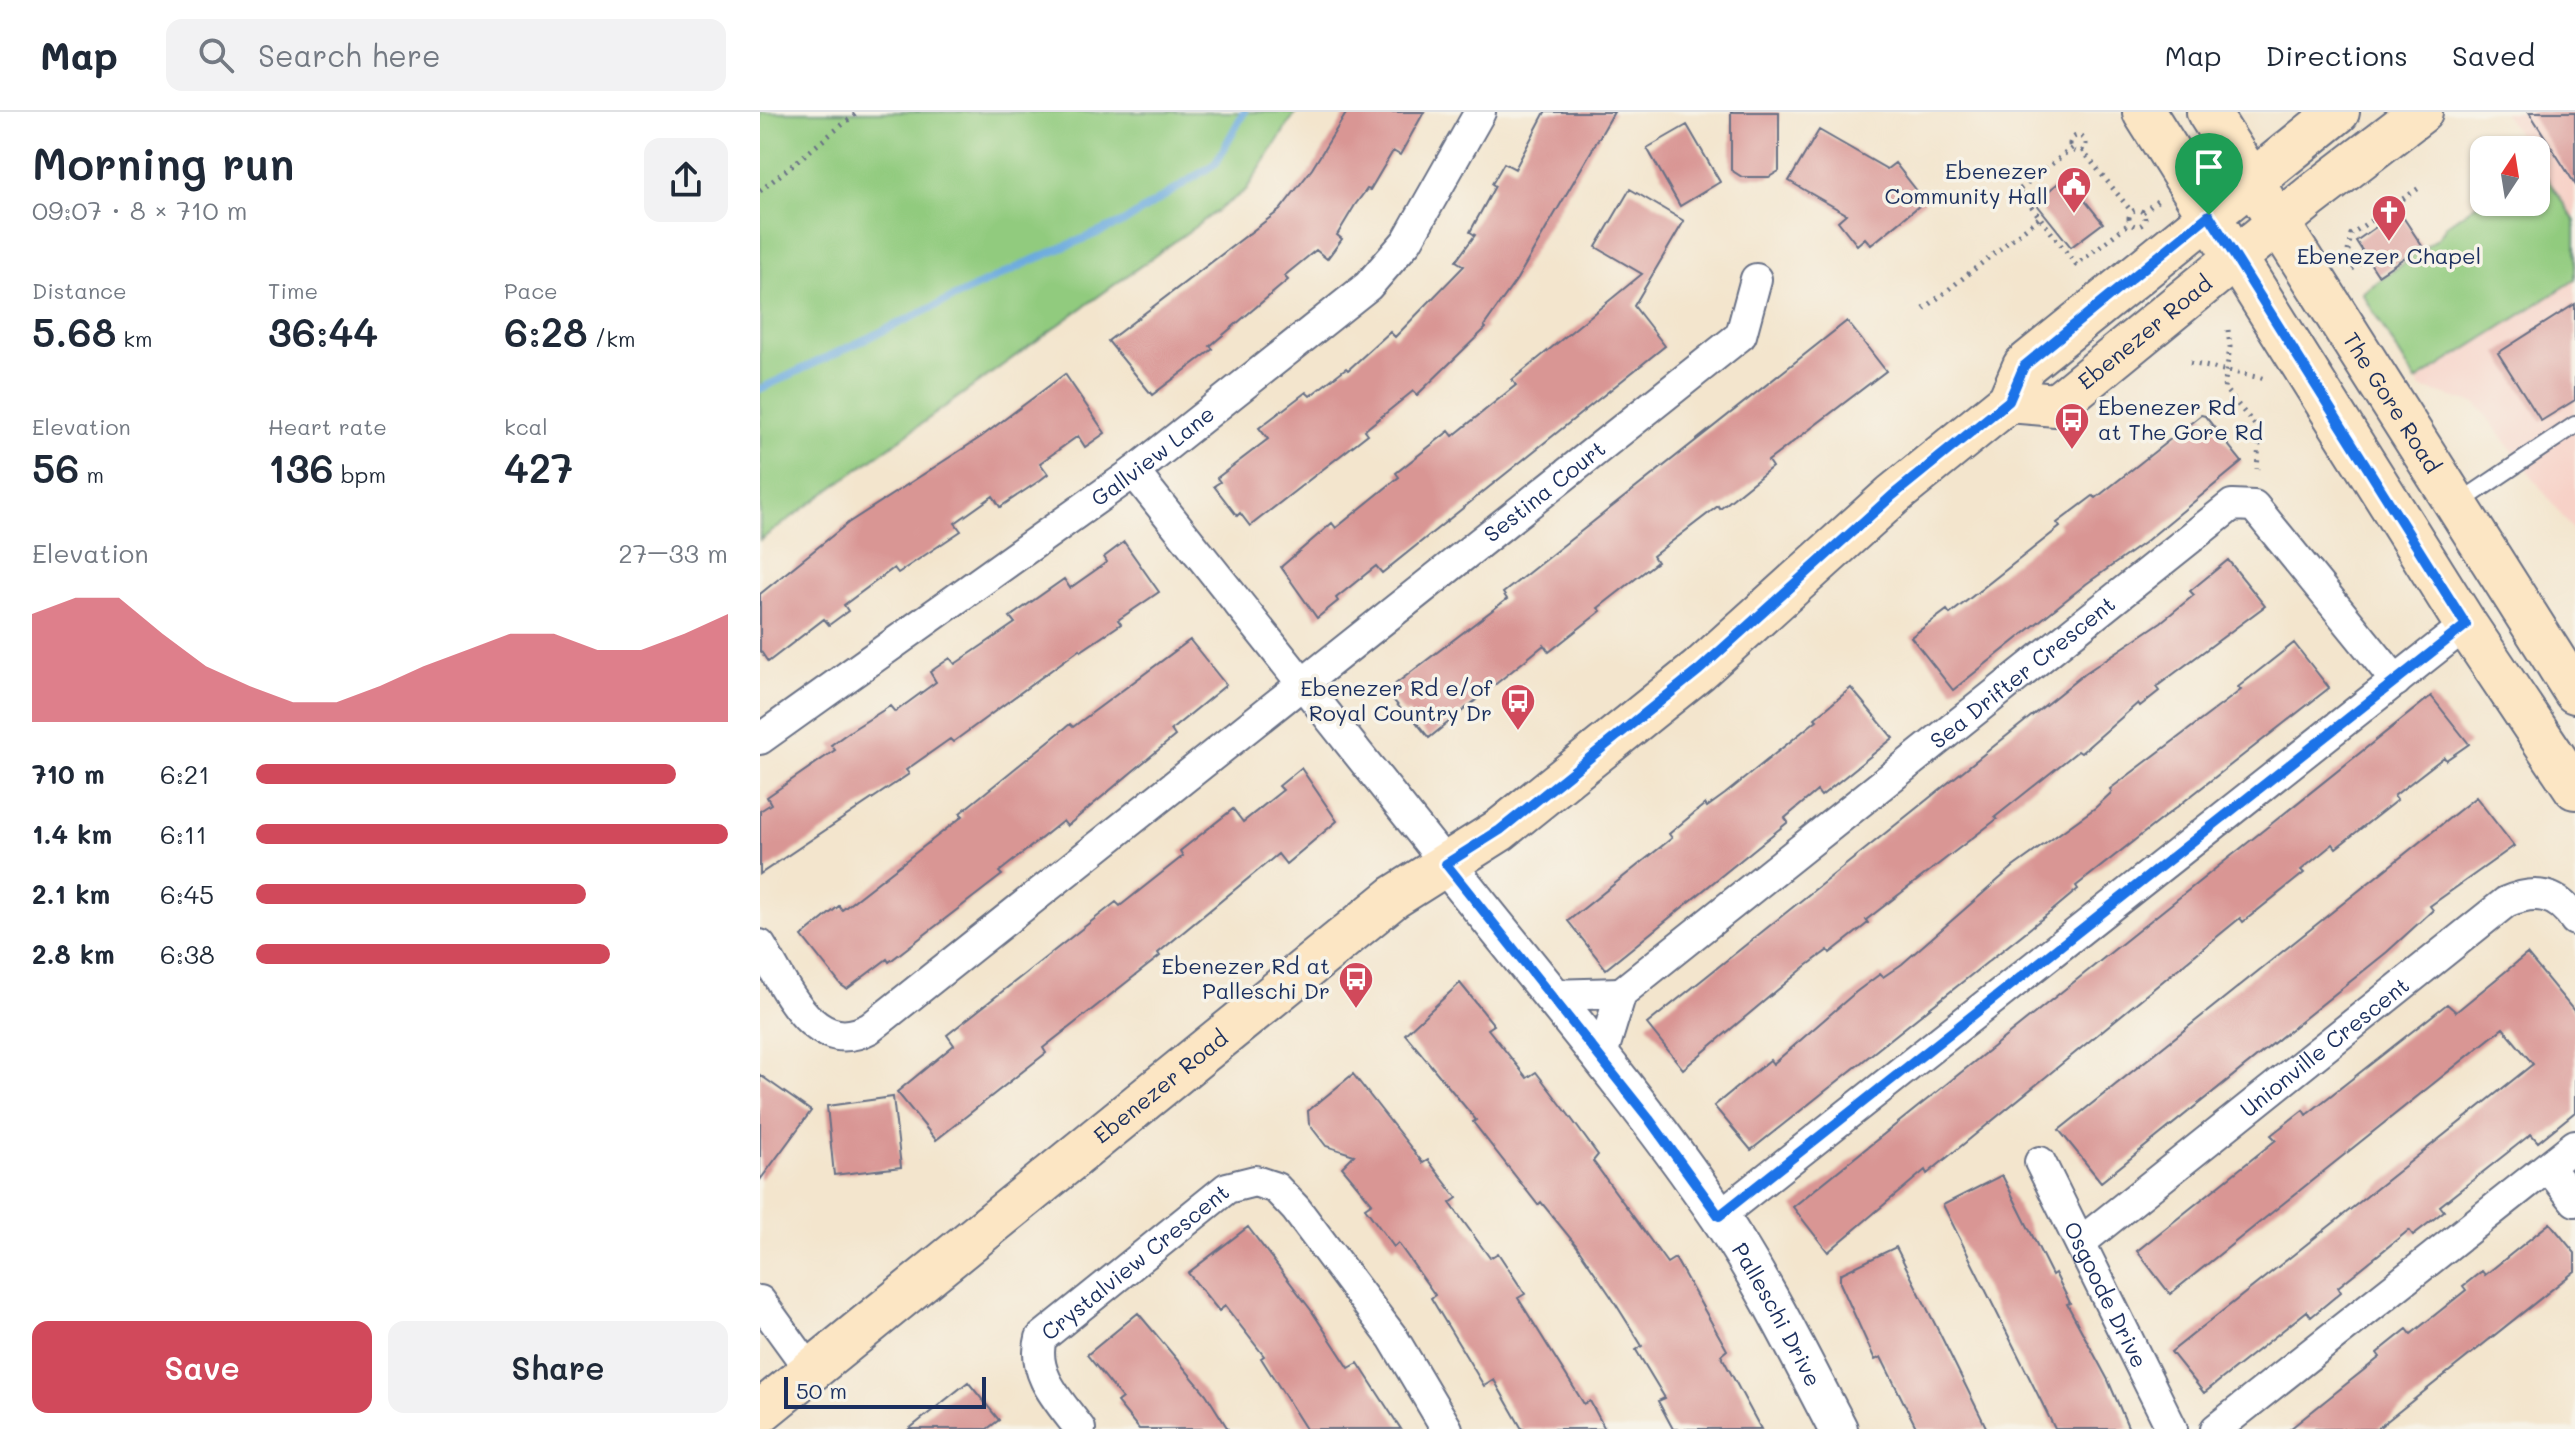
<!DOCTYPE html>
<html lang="en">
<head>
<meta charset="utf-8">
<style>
	body { margin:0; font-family:Mali,sans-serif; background:#f2f2f3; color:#1f2937; height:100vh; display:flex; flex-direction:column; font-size:30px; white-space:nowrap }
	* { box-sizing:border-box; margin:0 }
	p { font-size:26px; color:#747a83 }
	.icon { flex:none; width:44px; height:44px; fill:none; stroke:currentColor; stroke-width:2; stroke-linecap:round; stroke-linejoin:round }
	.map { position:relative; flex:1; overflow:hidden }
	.drawer { display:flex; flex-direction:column; background:#fff; width:760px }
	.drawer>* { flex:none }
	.needle { width:52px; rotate:12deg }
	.fabs { position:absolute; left:1710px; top:24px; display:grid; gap:16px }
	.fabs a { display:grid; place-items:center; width:80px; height:80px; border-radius:16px; background:#fff; box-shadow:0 2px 6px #0004; font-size:40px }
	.scale { position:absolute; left:24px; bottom:20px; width:202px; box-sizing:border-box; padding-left:8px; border:4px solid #1b2f5e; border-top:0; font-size:22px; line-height:28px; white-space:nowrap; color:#1b2f5e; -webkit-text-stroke:6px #f7f3e8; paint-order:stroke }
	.pin { position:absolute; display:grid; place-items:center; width:68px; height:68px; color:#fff; margin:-82px -34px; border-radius:50% 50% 50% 0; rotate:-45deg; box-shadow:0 0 8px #0007 }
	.pin .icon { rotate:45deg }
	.round { display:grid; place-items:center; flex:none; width:84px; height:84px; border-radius:16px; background:#f2f2f3 }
	.head { display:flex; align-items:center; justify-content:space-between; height:136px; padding:0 32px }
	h1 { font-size:44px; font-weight:600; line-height:60px }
	.stats { display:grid; grid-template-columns:repeat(3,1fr); gap:12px; height:136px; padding:8px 32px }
	.stats div { display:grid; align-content:center }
	.stats b { font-size:40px; font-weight:600 }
	.stats small { font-size:22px; font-weight:400 }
	.stats p { font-size:22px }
	.chart { height:224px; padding:16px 32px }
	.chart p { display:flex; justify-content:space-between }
	.chart svg { width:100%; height:144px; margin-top:8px; fill:#d1495b; opacity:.7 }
	.action { display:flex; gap:16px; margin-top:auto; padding:16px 32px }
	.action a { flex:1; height:92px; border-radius:16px; background:#d1495b; color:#fff; font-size:32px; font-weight:600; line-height:92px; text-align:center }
	.action a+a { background:#f2f2f3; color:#1f2937 }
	ul { padding:0 32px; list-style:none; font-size:26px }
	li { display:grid; grid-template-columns:128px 96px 1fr; align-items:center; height:60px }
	li i { height:20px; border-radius:10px; background:#d1495b }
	header { display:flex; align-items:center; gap:48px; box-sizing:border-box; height:112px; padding:0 40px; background:#fff; border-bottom:2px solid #e0e1e3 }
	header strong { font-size:38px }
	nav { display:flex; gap:44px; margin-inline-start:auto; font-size:28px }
	.search { width:560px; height:72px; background:#f2f2f3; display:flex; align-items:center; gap:20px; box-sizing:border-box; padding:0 28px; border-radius:16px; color:#747a83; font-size:30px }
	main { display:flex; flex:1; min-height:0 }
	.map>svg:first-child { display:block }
	.built { fill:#f7d1c7 }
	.green { fill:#91cb7e; stroke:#567d6e; stroke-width:2 }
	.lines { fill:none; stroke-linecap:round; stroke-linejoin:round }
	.stream { stroke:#6baade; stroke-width:8 }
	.building { fill:#d99694 }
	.service-casing { stroke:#676f85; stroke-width:20 }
	.minor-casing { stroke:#676f85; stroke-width:34 }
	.tertiary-casing { stroke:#676f85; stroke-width:42 }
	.secondary-casing { stroke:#676f85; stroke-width:46 }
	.path { stroke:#676f85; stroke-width:5; stroke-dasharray:2 6; stroke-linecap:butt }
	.service { stroke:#fff; stroke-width:16 }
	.minor { stroke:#fff; stroke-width:30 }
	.tertiary { stroke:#fff; stroke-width:38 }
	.secondary { stroke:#fce6c4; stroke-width:42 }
	.route-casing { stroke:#fff; stroke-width:16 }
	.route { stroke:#1a73e8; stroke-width:10 }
	.labels { text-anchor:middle; stroke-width:7; stroke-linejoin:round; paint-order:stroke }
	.poi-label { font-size:22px; fill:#1b2f5e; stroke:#f7f3e8; text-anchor:end }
	.street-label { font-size:22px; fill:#1b2f5e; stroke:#f7f3e8 }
</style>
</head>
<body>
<header>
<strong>Map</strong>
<div class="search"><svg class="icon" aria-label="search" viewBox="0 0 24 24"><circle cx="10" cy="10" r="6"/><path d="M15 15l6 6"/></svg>Search here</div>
<nav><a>Map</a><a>Directions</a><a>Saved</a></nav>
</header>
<main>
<section class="drawer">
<div class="head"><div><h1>Morning run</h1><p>09:07 · 8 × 710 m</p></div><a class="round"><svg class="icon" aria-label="share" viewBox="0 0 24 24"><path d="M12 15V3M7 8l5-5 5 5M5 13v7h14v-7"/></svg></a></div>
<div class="stats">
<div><p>Distance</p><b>5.68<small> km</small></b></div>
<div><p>Time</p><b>36:44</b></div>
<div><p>Pace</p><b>6:28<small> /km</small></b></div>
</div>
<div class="stats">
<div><p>Elevation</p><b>56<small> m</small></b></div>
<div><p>Heart rate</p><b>136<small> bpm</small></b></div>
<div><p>kcal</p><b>427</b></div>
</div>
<div class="chart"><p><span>Elevation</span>27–33 m</p>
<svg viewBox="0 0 160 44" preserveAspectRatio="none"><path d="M0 44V11L10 6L20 6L30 17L40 27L50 33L60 38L70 38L80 33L90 27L100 22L110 17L120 17L130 22L140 22L150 17L160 11V44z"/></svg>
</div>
<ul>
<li><b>710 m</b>6:21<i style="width:89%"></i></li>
<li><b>1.4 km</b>6:11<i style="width:100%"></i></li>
<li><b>2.1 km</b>6:45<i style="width:70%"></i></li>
<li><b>2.8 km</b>6:38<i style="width:75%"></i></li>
</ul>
<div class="action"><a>Save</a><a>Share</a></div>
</section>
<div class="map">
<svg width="1815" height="1317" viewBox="0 0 1815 1317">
	<rect width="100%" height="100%" fill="#f7f3e8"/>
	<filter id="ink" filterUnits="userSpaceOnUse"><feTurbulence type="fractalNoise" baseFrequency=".0125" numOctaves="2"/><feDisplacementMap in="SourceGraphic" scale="16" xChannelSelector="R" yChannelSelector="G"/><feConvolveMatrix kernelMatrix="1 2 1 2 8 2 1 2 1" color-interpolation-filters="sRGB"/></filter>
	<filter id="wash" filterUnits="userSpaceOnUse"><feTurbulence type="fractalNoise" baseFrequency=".006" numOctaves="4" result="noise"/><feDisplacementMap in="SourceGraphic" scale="32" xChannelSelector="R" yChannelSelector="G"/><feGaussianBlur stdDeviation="1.8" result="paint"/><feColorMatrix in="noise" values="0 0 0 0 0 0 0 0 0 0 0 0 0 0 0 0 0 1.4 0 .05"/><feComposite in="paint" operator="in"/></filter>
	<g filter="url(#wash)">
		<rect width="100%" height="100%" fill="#f3e5cd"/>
		<path class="built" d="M1743 0H1815V109L1776 48V38H1769Z
			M1815 168V421L1717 292 1661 276 1656 269Z"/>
		<path class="green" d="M0 0H536L486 78 0 428Z
			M1776 49 1815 109V168L1656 269 1602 181 1678 126 1687 113 1724 87V90H1776Z"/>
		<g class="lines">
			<path class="stream" d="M0 277 273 148 366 109 456 51 484 0"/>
		</g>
		<g id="blocks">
			<path class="building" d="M587 0H664L640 43 633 39 610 78 607 77 595 93 577 123 582 127 567 147 556 138 524 164 528 168 450 234 453 237 392 283 348 229 520 98 552 57Z
				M785 0H854L757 167 724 214 726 216 657 283 653 279 605 318 608 322 490 414 480 401 477 404 454 374 460 370 457 366 508 327 499 316 546 280 550 284 586 256 588 258 630 220 635 225 704 154 696 149 715 123 710 120 735 74 732 72 744 51 755 57Z
				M971 0H1019V59L1009 65H982L971 58Z
				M1769 0H1815V72Z
				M927 13 960 70 920 94 887 36Z
				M1059 18 1127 57 1135 51 1165 89 1111 133 1105 126 1097 133 1078 109 1086 102 1029 69Z
				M1306 65 1343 111 1311 135 1275 90Z
				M870 77 924 109 874 194 905 234 622 461 616 454 576 486 578 489 557 506 521 455 572 411 576 416 639 365 636 361 689 319 693 324 756 273 752 268 882 162 836 135Z
				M1639 99 1662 134 1618 163 1596 129Z
				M1815 192V288L1781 309 1738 241Z
				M1087 209 1126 259 1008 349 1012 355 960 397 958 394 893 444 897 450 838 496 841 499 789 540 784 533 669 626 648 600 645 602 630 584 633 582 629 577 747 487 743 481Z
				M305 262 345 321 325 335 318 324 280 351 288 362 279 369 240 395 233 384 195 411 201 419 138 461 134 456 84 493 88 499 69 513 64 507 8 550 0 538V482L88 411 221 325Z
				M1441 303 1445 304 1482 350 1384 431 1326 472 1193 578 1151 525 1187 498 1190 502 1300 415 1297 411 1333 384 1336 386Z
				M364 430 399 480 358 508 361 512 321 539 320 537 193 630 190 627 146 658 149 662 0 762V699L11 692 7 685 75 638 71 633 92 618 130 594 135 600 176 570 170 560 190 546 195 552 255 511 250 505 304 467 310 476 347 450 344 445Z
				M1468 448 1505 494 1396 575 1399 579 1380 594 1378 591 1321 641 1318 639 1235 705 1237 707 1106 808 1108 811 1070 841 1068 838 1045 855 923 957 887 912 1324 562 1401 510 1434 483 1430 479Z
				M430 528 466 573 411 618 415 624 307 714 303 709 239 760 242 763 129 850 127 847 87 877 81 873 42 824 79 794 82 798 203 704 200 701 310 612 313 615Z
				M1534 531 1569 576 1316 774 1318 777 1293 798 991 1038 954 994 1010 948 1013 952 1096 880 1120 862 1123 865 1142 852 1253 755 1335 696 1352 680 1350 677 1481 578 1478 575Z
				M1091 576 1133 626 1061 684 1057 679 1025 706 1028 710 846 857 808 809 912 726 909 722 945 692 947 695 965 682 1057 608 1055 606Z
				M1671 584 1709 632 1686 648 1684 645 1634 684 1637 688 1576 736 1573 732 1541 758 1544 761 1483 810 1480 806 1167 1062 1165 1058 1068 1140 1033 1095Z
				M541 656 577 709 526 752 518 742 398 841 400 844 283 936 286 941 176 1028 137 980 194 933 187 923 356 790 360 794 423 744 420 739 473 697 483 710 523 678 519 674Z
				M1716 685 1754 734 1670 794 1673 798 1627 840 1341 1070 1299 1018Z
				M1767 842 1815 900V1000L1778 1030 1771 1022 1680 1094 1684 1099 1653 1123 1649 1118 1578 1175 1581 1180 1551 1205 1547 1199 1444 1281 1411 1240 1773 952 1743 916 1410 1182 1377 1139 1516 1028 1511 1023 1543 998 1546 1003 1687 892 1696 900Z
				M700 871 734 913 728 917 767 966 776 960 805 998 838 1043 833 1049 907 1151 915 1146 967 1238 961 1243 1001 1317H913L898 1289 905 1286 876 1238 882 1234 852 1186 816 1133 781 1090 778 1093 713 1010 716 1008 645 922Z
				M593 962 663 1051 668 1048 697 1086 690 1091 730 1146 738 1141 765 1182 758 1186 824 1292 830 1289 845 1317H762L734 1268 724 1274 671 1186 675 1183 638 1131 634 1135 605 1096 612 1091 582 1055 594 1043 566 1034 549 1012 548 999Z
				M0 963 51 999 0 1068Z
				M133 985 141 1055 74 1063 67 994Z
				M1242 1063 1292 1163 1295 1161 1310 1191 1307 1192 1348 1268 1369 1317H1295L1183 1093Z
				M1790 1111 1815 1141V1159L1617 1317H1530L1620 1245 1617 1241 1647 1217 1651 1222 1706 1178 1703 1174 1722 1159 1725 1163Z
				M488 1115 551 1198 589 1256 598 1251 641 1317H546L501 1246 504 1244 465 1194 459 1199 428 1161Z
				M1136 1135 1182 1226 1227 1317H1157L1121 1245 1115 1248 1080 1171V1162Z
				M378 1201 446 1282 468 1317H379L357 1290 362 1286 327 1243Z
				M208 1270 239 1308 227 1317H149Z"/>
		</g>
	</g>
	<g filter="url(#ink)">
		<use href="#blocks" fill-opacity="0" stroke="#676f85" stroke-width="2"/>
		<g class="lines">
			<g class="service-casing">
				<path id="service" d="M1696 393 1815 313"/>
			</g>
			<g class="minor-casing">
				<g id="minor">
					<path d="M374 360 686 752"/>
					<path id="s1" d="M0 627 374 360 608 174 647 129 720 0"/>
					<path id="s2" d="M0 833C25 873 53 947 110 916L981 223 996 167"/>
					<path d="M790 883 861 881"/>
					<path id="s3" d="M841 946 861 881 1472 393 1494 394 1636 569"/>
					<path id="s4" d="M1280 1050 1412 1317"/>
					<path d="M1789 1056 1815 1089"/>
					<path d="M959 1104 1706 513"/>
					<path id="s5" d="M1321 1130 1746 790C1774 778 1797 780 1815 808"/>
					<path d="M0 1189 50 1258"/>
					<path id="s6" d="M320 1317C300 1290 271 1262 281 1226L467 1076 495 1069 516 1076 536 1097 633 1226 687 1317"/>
					<path d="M1456 1317 1815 1033"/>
				</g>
			</g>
			<g class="tertiary-casing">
				<g id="tertiary">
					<path id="s7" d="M686 752C778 868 875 981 959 1104 1005 1172 1040 1245 1078 1317"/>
				</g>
			</g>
			<g class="secondary-casing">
				<g id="secondary">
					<path d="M1384 0 1706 513 1815 676"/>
					<path id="s8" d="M1448 0 1815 580"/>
					<path id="s9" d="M1249 289 1296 293 1550 85 1661 0"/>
					<path id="s10" d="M0 1300 634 785 740 718 939 558 1133 383 1249 289 1264 254 1578 0"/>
				</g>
			</g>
			<path class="path" d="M1310 32a8 8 0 1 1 16 0a8 8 0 1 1-16 0Z
				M1312 36 1259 78 1316 153 1371 110
				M1322 38 1372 100
				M0 79 98 0
				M1369 106a8 8 0 1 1 16 0a8 8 0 1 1-16 0Z
				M1383 100 1401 86
				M1600 151 1591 158 1586 151 1591 122 1659 76
				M1164 197 1280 105
				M1468 218 1470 235 1464 276 1500 319 1497 357
				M1430 251 1506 267"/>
			<use href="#service" class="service"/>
			<use href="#minor" class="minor"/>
			<use href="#tertiary" class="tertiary"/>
			<use href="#secondary" class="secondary"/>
		</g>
	</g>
	<g class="lines" filter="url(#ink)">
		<g class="route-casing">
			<path id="route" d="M1449 103 1706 513 959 1104 889 1007 686 752 740 718 939 558 1133 383 1249 289 1264 254Z"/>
		</g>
		<use href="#route" class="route"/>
	</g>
	<defs>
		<g id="civic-pin" transform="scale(1.8)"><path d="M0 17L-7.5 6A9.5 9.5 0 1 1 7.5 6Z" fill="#d1495b" stroke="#f7f3e8"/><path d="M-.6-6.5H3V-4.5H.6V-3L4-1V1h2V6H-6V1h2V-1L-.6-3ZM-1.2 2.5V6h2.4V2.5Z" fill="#fff"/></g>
		<g id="church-pin" transform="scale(1.8)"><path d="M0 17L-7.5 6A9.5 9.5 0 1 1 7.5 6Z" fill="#d1495b" stroke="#f7f3e8"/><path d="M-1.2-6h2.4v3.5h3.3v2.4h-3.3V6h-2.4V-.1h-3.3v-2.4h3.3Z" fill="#fff"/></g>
		<g id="bus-pin" transform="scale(1.8)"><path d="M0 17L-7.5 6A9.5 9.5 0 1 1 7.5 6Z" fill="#d1495b" stroke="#f7f3e8"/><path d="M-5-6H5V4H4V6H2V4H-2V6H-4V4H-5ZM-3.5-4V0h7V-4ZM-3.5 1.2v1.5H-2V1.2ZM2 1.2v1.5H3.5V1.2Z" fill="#fff"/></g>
	</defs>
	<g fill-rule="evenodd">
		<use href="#civic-pin" x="1314" y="72"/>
		<use href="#church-pin" x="1629" y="100"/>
		<use href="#bus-pin" x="1312" y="308"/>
		<use href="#bus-pin" x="758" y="589"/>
		<use href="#bus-pin" x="596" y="867"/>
	</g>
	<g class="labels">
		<g class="poi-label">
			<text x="1288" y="67">Ebenezer<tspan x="1288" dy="25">Community Hall</tspan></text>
			<text x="1629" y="152" text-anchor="middle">Ebenezer Chapel</text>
			<text x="1338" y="303" text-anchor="start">Ebenezer Rd<tspan x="1338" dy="25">at The Gore Rd</tspan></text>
			<text x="732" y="584">Ebenezer Rd e/of<tspan x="732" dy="25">Royal Country Dr</tspan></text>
			<text x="570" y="862">Ebenezer Rd at<tspan x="570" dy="25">Palleschi Dr</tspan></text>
		</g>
		<g class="street-label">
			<text dy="8" stroke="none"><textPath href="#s9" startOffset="162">Ebenezer Road</textPath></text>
			<text dy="8" stroke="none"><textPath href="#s8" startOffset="344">The Gore Road</textPath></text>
			<text dy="8" stroke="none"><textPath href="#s1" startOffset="484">Gallview Lane</textPath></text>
			<text dy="8" stroke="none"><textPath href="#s2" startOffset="1018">Sestina Court</textPath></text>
			<text dy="8" stroke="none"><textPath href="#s3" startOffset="582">Sea Drifter Crescent</textPath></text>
			<text dy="8" stroke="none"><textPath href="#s5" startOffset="312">Unionville Crescent</textPath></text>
			<text dy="8" stroke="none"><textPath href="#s10" startOffset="516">Ebenezer Road</textPath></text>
			<text dy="8" stroke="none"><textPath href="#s6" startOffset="224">Crystalview Crescent</textPath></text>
			<text dy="8" stroke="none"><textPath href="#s4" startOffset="148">Osgoode Drive</textPath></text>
			<text dy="8" stroke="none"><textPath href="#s7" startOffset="560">Palleschi Drive</textPath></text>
		</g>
	</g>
</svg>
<div class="fabs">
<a><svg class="needle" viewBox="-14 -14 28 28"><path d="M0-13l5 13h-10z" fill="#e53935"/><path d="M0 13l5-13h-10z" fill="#747a83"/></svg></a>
</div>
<div class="scale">50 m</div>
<div class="pin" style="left:1449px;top:103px;background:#1e9e55"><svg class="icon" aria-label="arrive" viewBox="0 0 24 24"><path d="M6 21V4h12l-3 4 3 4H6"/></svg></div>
</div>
</main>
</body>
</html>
